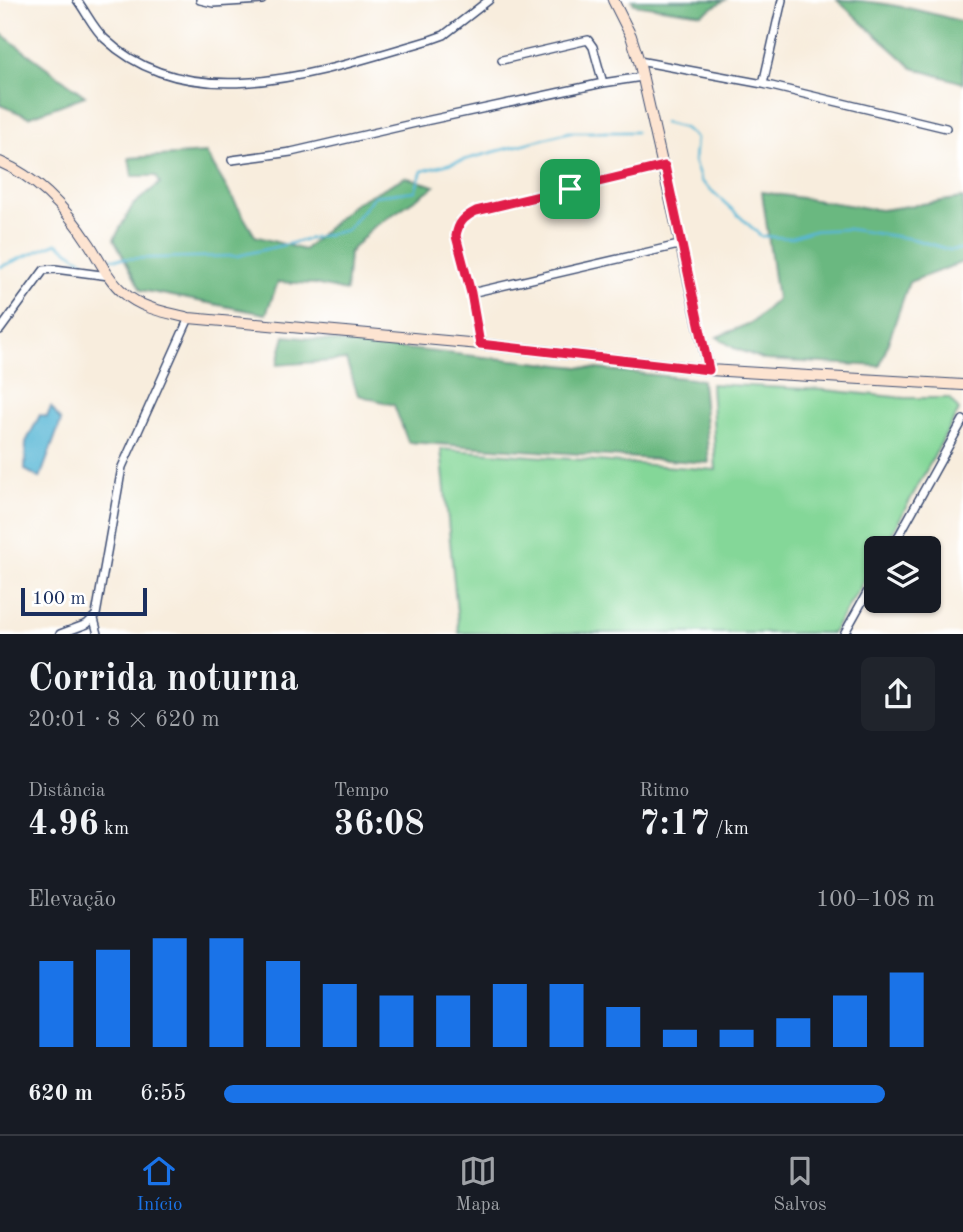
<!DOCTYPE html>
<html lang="pt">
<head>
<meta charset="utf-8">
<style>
	body { margin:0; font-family:"Old Standard TT",serif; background:#20242c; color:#f1f3f6; height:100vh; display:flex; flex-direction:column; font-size:26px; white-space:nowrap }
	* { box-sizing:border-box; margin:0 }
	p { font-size:23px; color:#9ea1a6 }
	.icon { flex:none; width:38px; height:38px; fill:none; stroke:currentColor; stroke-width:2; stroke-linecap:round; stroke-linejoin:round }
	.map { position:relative; height:634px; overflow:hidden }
	.drawer { display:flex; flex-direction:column; background:#171b24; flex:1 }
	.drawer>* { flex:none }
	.tools { position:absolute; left:864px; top:536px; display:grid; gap:14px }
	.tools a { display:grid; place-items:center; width:77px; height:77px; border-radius:10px; background:#171b24; box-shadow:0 2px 5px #0004; font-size:35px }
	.scale { position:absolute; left:21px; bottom:18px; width:126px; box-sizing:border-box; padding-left:7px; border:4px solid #1b2f5e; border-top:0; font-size:19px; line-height:24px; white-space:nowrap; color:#1b2f5e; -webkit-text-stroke:5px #fff; paint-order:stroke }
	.pin { position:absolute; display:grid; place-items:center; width:60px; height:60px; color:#fff; margin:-30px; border-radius:14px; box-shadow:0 4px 10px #0006 }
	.round { display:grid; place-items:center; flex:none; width:74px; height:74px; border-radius:10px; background:#20242c }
	.overview { display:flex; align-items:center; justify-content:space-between; height:119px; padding:0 28px }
	h1 { font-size:38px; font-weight:600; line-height:52px }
	.figures { display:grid; grid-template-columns:repeat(3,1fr); gap:10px; height:119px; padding:7px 28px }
	.figures div { display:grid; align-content:center }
	.figures b { font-size:35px; font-weight:600 }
	.figures small { font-size:19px; font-weight:400 }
	.figures p { font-size:19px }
	.chart { height:196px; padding:14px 28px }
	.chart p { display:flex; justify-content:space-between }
	.chart svg { width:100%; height:126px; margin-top:7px; stroke:#1a73e8; stroke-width:6 }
	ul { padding:0 28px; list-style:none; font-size:23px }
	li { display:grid; grid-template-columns:112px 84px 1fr; align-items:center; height:52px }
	li i { height:18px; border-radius:9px; background:#1a73e8 }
	.tabs { display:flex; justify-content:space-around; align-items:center; height:98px; border-top:2px solid #363941; background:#171b24; font-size:19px; color:#9ea1a6 }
	.tabs a { display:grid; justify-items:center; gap:4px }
	.tabs .current { color:#1a73e8 }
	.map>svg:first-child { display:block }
	.green { fill:#84d798; stroke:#50837b; stroke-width:2 }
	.forest { fill:#6bb880; stroke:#43746f; stroke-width:2 }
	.water { fill:#58b7d6; stroke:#3a739a; stroke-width:2 }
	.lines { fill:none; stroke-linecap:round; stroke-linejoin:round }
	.stream { stroke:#58b7d6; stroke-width:2.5 }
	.street-casing { stroke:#3c4c71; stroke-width:10 }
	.secondary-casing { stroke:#3c4c71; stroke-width:12 }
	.street { stroke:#fff; stroke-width:7 }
	.secondary { stroke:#fde4d1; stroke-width:10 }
	.route-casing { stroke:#fff; stroke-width:14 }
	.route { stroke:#e11d48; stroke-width:9 }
</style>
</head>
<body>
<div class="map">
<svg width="963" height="634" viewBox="0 0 963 634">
	<rect width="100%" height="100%" fill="#fff"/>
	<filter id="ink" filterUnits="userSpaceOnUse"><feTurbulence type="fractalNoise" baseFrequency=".0143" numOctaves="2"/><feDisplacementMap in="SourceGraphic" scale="14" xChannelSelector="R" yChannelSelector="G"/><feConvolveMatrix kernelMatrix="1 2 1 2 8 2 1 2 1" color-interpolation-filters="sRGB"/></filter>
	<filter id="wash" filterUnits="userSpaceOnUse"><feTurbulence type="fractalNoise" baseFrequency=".00686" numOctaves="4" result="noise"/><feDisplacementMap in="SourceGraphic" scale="28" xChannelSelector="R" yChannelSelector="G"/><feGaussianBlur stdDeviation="1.57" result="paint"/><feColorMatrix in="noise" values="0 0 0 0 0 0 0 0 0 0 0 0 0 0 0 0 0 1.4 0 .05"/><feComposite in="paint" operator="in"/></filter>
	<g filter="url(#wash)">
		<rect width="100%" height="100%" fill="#f8eddd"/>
		<path class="green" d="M711 384 825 390 905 398H949L959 410 884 548H877V560L832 633H459L441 449 716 470Z"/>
		<path class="forest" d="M632 0H725L702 14 634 4Z
			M837 0C879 0 922 10 963 22V83L913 68Z
			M0 33 85 96 29 117 0 105Z
			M206 153 255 236 304 250 355 203 405 177 435 186 371 229 349 253 346 291 315 284 278 282 266 314 141 290 114 239 133 205 160 183 156 176H132L129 158Z
			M762 192 881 210 963 198V262L909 282 880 366 765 360 734 348 717 337 753 322 777 299Z
			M285 336 702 380 709 463 408 442 394 405 358 395 346 360 277 365Z"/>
		<path class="water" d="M51 407 61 421 40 478 25 470 26 442 40 415 47 417Z"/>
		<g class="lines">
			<path class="stream" d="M664 123 684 128 696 138 694 161 701 181 761 236 790 238 810 231 848 229 913 239 950 250 963 249
				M111 259 237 256 347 230 374 196 415 191 422 171 569 132H636
				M0 267 57 243 87 264"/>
		</g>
	</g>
	<g filter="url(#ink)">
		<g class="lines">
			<g class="street-casing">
				<path id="street" d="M77 0C86 12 94 29 105 39 192 121 332 68 430 40L444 35 489 0
					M200 0 213 3 262 0
					M502 60 588 40 593 47 603 83
					M639 61 763 84 946 128
					M763 84 782 0
					M232 160 291 152 416 123 603 83 642 77
					M471 293 683 244
					M0 330 44 270 55 269 109 276
					M480 344 471 293 456 235C458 223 464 217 476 211L665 166
					M892 548 963 420
					M94 619 98 634
					M60 634 87 624 96 615 122 467 189 318
					M844 634 877 575"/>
			</g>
			<g class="secondary-casing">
				<path id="secondary" d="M613 0 631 36 639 61 709 370
					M0 162C38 178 68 211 90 245 100 261 109 281 124 293 142 309 166 312 189 318L480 344 709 370 963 385"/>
			</g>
			<use href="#street" class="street"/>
			<use href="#secondary" class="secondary"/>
		</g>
	</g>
	<g class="lines" filter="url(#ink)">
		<g class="route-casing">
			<path id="route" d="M665 166 709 370 480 344 471 293 456 236C458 223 464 217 476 211Z"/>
		</g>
		<use href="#route" class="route"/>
	</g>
</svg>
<div class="tools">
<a><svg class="icon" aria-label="layers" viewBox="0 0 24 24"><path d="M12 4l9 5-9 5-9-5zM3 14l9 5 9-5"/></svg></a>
</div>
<div class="scale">100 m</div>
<div class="pin" style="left:570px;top:189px;background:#1e9e55"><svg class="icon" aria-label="arrive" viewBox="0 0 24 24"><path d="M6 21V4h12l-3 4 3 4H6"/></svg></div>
</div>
<section class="drawer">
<div class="overview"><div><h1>Corrida noturna</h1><p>20:01 · 8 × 620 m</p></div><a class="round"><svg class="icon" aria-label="share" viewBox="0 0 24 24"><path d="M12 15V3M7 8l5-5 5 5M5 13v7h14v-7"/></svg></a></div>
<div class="figures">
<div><p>Distância</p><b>4.96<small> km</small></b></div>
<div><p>Tempo</p><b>36:08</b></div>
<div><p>Ritmo</p><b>7:17<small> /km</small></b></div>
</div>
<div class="chart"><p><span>Elevação</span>100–108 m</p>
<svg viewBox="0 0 160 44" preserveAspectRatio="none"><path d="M5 44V14M15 44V10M25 44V6M35 44V6M45 44V14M55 44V22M65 44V26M75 44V26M85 44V22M95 44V22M105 44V30M115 44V38M125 44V38M135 44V34M145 44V26M155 44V18"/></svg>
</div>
<ul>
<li><b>620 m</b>6:55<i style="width:93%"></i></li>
</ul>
</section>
<nav class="tabs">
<a class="current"><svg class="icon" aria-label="home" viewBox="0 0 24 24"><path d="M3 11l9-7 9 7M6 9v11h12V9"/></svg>Início</a>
<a><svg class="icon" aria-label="map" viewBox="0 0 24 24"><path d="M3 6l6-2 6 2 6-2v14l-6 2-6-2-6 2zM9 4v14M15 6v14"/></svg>Mapa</a>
<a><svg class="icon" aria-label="saved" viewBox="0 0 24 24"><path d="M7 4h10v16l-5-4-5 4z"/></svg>Salvos</a>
</nav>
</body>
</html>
